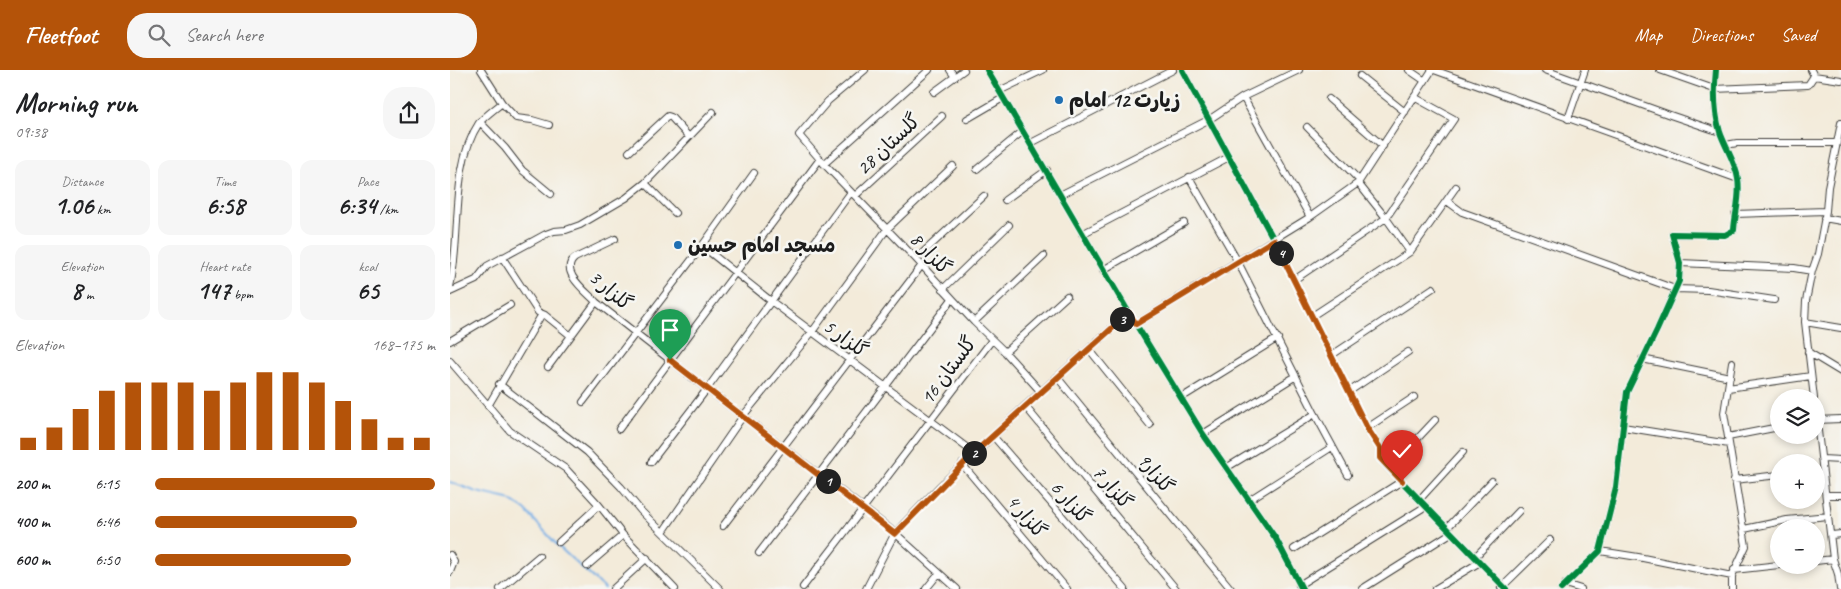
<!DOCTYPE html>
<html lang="en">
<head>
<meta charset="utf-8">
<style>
	body { margin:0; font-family:Caveat,"Playpen Sans Arabic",sans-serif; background:#f6f6f6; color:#202124; height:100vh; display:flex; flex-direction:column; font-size:19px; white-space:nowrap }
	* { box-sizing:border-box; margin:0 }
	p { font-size:16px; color:#757577 }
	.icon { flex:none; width:28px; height:28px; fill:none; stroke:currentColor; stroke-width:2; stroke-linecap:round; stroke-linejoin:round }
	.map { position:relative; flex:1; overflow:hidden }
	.sheet { display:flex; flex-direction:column; background:#fff; width:450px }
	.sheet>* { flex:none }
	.controls { position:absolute; left:1320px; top:319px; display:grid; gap:10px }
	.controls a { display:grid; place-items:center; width:55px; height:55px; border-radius:50%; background:#fff; box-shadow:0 2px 8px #0003; font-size:25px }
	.pin { position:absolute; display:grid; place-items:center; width:42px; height:42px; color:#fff; margin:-51px -21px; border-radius:50% 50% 50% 0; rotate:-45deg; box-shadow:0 0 5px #0007 }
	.pin .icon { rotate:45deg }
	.km { position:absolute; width:25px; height:25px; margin:-12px; border-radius:50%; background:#222; color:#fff; font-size:14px; line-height:25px; text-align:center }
	.round { display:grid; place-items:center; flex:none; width:52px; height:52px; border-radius:20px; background:#f6f6f6 }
	.overview { display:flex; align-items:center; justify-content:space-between; height:85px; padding:0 15px }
	h1 { font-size:28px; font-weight:600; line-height:38px }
	.figures { display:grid; grid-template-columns:repeat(3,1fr); gap:8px; height:85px; padding:5px 15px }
	.figures div { display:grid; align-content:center; border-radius:12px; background:#f6f6f6; text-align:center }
	.figures b { font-size:25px; font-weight:600 }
	.figures small { font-size:14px; font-weight:400 }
	.figures p { font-size:14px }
	.chart { height:140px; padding:10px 15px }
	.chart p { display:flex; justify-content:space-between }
	.chart svg { width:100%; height:90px; margin-top:5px; stroke:#b45309; stroke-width:6 }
	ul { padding:0 15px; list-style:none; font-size:16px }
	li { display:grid; grid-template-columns:80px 60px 1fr; align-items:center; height:38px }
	li i { height:12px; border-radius:6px; background:#b45309 }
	header { display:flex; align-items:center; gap:30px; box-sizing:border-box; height:70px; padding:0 25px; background:#b45309; color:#fff }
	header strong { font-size:24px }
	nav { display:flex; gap:28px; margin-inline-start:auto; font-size:18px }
	.search { width:350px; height:45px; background:#f6f6f6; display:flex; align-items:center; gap:12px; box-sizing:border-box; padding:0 18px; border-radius:20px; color:#757577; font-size:19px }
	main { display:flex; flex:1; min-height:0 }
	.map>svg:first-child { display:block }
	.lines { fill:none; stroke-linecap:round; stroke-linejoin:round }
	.stream { stroke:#76afe6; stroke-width:2 }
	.street-casing { stroke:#3c3b38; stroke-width:8 }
	.street { stroke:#fff; stroke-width:6 }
	.cycleway-casing { stroke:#f6f6f2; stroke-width:9 }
	.cycleway { stroke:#00873e; stroke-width:6 }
	.route-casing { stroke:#fff; stroke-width:10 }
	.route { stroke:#b45309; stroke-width:6 }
	.poi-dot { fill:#1f6fb2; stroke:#f6f6f2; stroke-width:2 }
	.labels { text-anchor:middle; stroke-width:5; stroke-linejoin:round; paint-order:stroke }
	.poi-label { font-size:20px; font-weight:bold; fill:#1c1c1c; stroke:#f6f6f2; text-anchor:start }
	.street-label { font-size:20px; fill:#1c1c1c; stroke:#f6f6f2 }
</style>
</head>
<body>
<header>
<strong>Fleetfoot</strong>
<div class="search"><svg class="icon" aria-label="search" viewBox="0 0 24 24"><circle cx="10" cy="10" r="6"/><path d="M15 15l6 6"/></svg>Search here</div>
<nav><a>Map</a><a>Directions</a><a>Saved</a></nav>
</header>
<main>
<section class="sheet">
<div class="overview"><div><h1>Morning run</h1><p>09:38</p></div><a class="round"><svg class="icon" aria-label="share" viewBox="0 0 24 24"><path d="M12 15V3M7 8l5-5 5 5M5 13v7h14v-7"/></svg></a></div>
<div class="figures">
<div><p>Distance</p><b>1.06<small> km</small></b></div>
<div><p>Time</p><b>6:58</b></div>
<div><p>Pace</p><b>6:34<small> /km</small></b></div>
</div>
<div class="figures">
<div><p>Elevation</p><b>8<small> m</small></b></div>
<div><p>Heart rate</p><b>147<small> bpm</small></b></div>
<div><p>kcal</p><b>65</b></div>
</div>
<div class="chart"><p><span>Elevation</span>168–175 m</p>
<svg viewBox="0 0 160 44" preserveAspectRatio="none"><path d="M5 44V38M15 44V33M25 44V24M35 44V15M45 44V11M55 44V11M65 44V11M75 44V15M85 44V11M95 44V6M105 44V6M115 44V11M125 44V20M135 44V29M145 44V38M155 44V38"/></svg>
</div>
<ul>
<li><b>200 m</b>6:15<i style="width:100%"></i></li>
<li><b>400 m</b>6:46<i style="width:72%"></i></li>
<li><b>600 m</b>6:50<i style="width:70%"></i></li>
</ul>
</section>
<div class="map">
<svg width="1391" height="519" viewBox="0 0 1391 519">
	<rect width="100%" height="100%" fill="#f6f6f2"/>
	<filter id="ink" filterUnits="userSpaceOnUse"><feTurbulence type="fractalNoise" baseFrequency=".02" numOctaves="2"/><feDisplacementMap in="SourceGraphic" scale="10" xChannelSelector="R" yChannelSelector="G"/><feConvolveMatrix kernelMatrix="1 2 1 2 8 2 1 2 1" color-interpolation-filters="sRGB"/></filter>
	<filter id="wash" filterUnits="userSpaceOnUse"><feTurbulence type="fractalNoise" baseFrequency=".0096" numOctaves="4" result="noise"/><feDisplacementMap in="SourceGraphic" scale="20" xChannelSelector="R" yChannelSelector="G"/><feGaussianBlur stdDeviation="1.12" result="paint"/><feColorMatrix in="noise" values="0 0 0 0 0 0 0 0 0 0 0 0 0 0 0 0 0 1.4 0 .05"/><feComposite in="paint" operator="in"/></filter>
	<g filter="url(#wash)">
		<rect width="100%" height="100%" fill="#f3ebda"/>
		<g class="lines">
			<path class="stream" d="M0 412 27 422 58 429 75 440 108 476 155 519"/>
		</g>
	</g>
	<g filter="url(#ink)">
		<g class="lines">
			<g class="street-casing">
				<path id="street" d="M31 0 52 33 66 48 82 50 99 55
					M415 0 378 31 349 65 374 94 466 189 524 252 555 282 591 322
					M500 0 505 7
					M537 0 679 243 753 364 826 469 852 519
					M732 0 824 170 917 358 930 378 929 388 1056 519
					M959 0 975 11
					M984 0 1288 109
					M1095 0 1220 45 1270 62
					M1210 0 1264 19 1358 15 1364 6
					M1361 0 1364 6 1391 10
					M910 6 955 42
					M549 21 593 0
					M484 22 514 0
					M793 27 860 147
					M879 29 933 76
					M517 49 553 28
					M1118 49 1135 0
					M30 52 55 78 72 100 101 124
					M857 57 909 110
					M581 73 723 0
					M1276 75 1287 73H1387
					M179 82 218 46 221 47 239 67
					M374 94 479 0
					M527 99 573 61
					M739 107 788 192 865 344 898 405
					M195 113 225 143
					M908 113 936 148 960 182
					M610 125 760 49 793 27 849 0
					M405 126 492 46
					M555 130 597 100
					M997 131 1012 142 1225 219 1258 220 1324 230
					M1285 144 1376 141
					M1374 148 1391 151
					M632 164 779 87
					M165 169 125 188C108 201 137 222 146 232L257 319 413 438 445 463 507 519
					M252 176 321 231 524 383
					M52 187 88 242 95 245 121 266
					M466 189 534 126
					M1230 193 1344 198 1362 201
					M653 200 734 153
					M844 210 936 148 1004 49 964 27
					M0 217C12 165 0 97 29 53 35 46 45 39 52 33
					M493 219 559 155
					M0 222 26 210 37 196 96 164 104 161 116 160 130 155 176 128 195 113 263 42
					M862 246 960 182 1006 117
					M524 252 594 186
					M1355 252 1391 258
					M686 254 860 147 908 113 982 0
					M0 271 60 235
					M639 279 700 355
					M555 282 617 226
					M1358 282 1391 302
					M882 285 983 218
					M1192 289 1280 307
					M0 291 60 361 116 399 149 435 173 465 225 519
					M98 297 146 232
					M607 307 781 519
					M49 314 137 382 171 417 191 441 270 519
					M1278 318 1361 306
					M900 321 958 282
					M731 328 828 268
					M1364 328 1355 252 1356 231 1362 201 1368 184 1376 141 1378 117 1391 53
					M133 332 252 176 304 103
					M38 336 92 244
					M575 336 726 519
					M1366 344 1383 489 1388 504 1390 519
					M1366 350 1391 349
					M1173 357 1279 374
					M917 358 964 327
					M169 359 370 89
					M753 364 846 306
					M543 366 675 519
					M1278 367 1329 357
					M1372 389 1391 390
					M201 392 257 319 401 122
					M512 394 617 519
					M776 398 865 344
					M940 398 985 350
					M1284 410 1329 405
					M1376 425H1391
					M970 429 1013 382
					M799 430 882 377
					M273 456 472 195
					M997 458 1042 411
					M1294 459 1337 450 1378 446
					M213 462 293 346 362 262 437 159 503 96
					M1382 465 1391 464
					M109 472 149 435
					M844 479 952 411
					M1150 481 1188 487 1282 506
					M309 483 502 229
					M0 485 4 492 0 502
					M1025 487 1069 441
					M1366 491 1383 489
					M137 496 173 465
					M1284 500 1329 495
					M1115 514 1131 519
					M849 515 976 436
					M353 517 542 270
					M1051 518 1100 470
					M50 519 89 486
					M163 519 197 488
					M416 519 445 463 489 417 575 336 679 243
					M476 519 489 503
					M912 519 1001 463
					M985 519 1030 492
					M1111 519 1150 481 1166 417 1177 322 1207 260 1229 211 1230 193 1222 164 1275 165 1284 160C1285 143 1291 126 1288 109 1286 93 1275 77 1270 62 1264 42 1264 20 1266 0
					M1282 519V506L1296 476 1274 343 1282 292"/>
			</g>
			<use href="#street" class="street"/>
			<g class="cycleway-casing">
				<path id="cycleway" d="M537 0 679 243 753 364 826 469 852 519
					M732 0 824 170 917 358 930 378 929 388 1056 519
					M1111 519 1150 481 1166 417 1177 322 1207 260 1229 211 1230 193 1222 164 1275 165 1284 160C1285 143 1291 126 1288 109 1286 93 1275 77 1270 62 1264 42 1264 20 1266 0"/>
			</g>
			<use href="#cycleway" class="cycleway"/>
		</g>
	</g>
	<g class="lines" filter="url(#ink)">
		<g class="route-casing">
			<path id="route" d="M220 290 445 464 524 383 679 243 686 254 824 170 917 358 930 378V388L952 411"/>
		</g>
		<use href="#route" class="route"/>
	</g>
	<g class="poi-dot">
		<circle cx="609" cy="30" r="5"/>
		<circle cx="228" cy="175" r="5"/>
	</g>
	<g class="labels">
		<g class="poi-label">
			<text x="619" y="37">زیارت 12 امام</text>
			<text x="238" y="182">مسجد امام حسین</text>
		</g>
		<g class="street-label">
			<text transform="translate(438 74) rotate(-43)" y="7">گلستان 28</text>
			<text transform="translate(481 183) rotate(47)" y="7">گلزار 8</text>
			<text transform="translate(161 220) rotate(41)" y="7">گلزار 3</text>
			<text transform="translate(396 268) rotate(37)" y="7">گلزار 5</text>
			<text transform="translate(498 300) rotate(-53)" y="7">گلستان 16</text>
			<text transform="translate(706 403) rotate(51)" y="7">گلزار9</text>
			<text transform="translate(663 417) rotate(50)" y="7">گلزار 7</text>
			<text transform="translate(621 432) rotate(49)" y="7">گلزار 6</text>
			<text transform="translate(577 446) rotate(50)" y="7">گلزار 4</text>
		</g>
	</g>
</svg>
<div class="controls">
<a><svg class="icon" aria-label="layers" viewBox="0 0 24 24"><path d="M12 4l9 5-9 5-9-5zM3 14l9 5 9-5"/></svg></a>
<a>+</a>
<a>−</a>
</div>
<div class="pin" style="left:220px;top:290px;background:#1e9e55"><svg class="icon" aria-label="arrive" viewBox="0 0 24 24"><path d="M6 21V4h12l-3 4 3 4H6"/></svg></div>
<div class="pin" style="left:952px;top:411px;background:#d93025"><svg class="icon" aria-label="check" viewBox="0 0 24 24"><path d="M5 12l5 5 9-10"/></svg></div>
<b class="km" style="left:378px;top:411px">1</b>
<b class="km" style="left:524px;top:383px">2</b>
<b class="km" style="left:672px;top:249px">3</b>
<b class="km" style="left:831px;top:183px">4</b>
</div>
</main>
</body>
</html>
